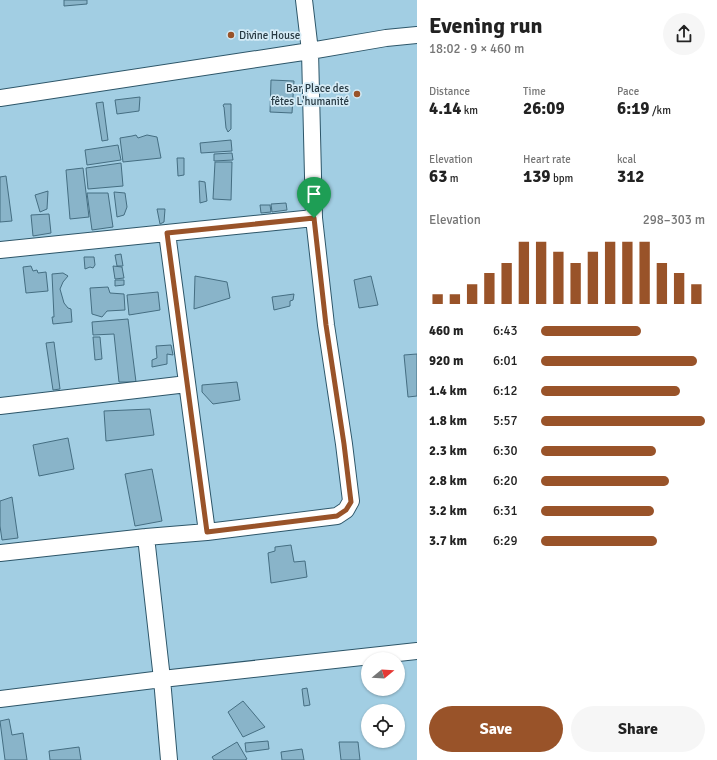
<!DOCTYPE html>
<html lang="en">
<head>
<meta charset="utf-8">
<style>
	body { margin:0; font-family:Signika,sans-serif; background:#f6f6f6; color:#222; height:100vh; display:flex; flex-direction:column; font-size:15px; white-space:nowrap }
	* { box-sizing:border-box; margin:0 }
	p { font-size:13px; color:#767676 }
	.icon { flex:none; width:22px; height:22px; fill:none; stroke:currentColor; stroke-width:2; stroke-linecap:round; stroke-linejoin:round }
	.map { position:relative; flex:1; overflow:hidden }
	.drawer { display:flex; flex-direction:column; background:#fff; width:300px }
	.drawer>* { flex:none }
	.needle { width:26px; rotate:72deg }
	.buttons { position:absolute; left:361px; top:652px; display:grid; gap:8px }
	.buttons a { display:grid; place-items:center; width:44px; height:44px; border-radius:50%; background:#fff; box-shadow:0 1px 3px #0004; font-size:20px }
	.pin { position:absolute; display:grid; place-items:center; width:34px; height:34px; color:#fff; margin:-41px -17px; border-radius:50% 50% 50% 0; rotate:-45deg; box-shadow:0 0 4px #0007 }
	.pin .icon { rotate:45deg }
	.round { display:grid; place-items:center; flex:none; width:42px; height:42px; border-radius:21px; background:#f6f6f6 }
	.summary { display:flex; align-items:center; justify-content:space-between; height:68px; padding:0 12px }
	h1 { font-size:22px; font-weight:700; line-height:30px }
	.figures { display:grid; grid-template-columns:repeat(3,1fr); gap:6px; height:68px; padding:4px 12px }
	.figures div { display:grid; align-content:center }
	.figures b { font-size:17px; font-weight:700 }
	.figures small { font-size:11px; font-weight:400 }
	.figures p { font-size:11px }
	.chart { height:112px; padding:8px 12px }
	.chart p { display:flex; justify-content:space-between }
	.chart svg { width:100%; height:72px; margin-top:4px; stroke:#995329; stroke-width:6 }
	.action { display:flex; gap:8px; margin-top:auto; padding:8px 12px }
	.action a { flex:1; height:46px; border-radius:24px; background:#995329; color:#fff; font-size:16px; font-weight:700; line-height:46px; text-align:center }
	.action a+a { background:#f6f6f6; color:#222 }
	ul { padding:0 12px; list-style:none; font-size:13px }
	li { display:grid; grid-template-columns:64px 48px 1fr; align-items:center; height:30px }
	li i { height:10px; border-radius:5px; background:#995329 }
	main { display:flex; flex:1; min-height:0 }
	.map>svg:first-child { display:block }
	.building { fill:#89b4c9; stroke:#456e82 }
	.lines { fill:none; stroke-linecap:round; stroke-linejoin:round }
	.minor-casing { stroke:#2d5669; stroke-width:18 }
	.minor { stroke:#fff; stroke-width:16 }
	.route-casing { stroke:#fff; stroke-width:8 }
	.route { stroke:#995329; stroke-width:5 }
	.poi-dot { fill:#995329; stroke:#d5ebf6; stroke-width:1.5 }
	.labels { text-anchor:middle; stroke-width:3.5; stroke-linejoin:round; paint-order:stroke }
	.poi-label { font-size:11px; fill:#283a43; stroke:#d5ebf6; text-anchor:start }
</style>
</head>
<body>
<main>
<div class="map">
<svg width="417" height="760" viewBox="0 0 417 760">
	<rect width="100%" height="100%" fill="#a2cee3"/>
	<path class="building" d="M64 0H87V4L64 6Z
		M271 80 294 81 292 113 270 112Z
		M140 97 139 111 117 114 115 100Z
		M103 102 108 140 102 141 96 103Z
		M224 104H231V129L228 132 226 128 224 107 223 106Z
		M136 135 138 138 147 135 157 137 161 158 123 162 120 138 132 136Z
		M231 140 232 151 201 153 200 143Z
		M118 145 121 160 87 165 85 150Z
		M232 153 233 160 214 161V154Z
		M177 158H184V175L178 176Z
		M215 162H232L231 200 213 199Z
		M121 163 123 186 88 189 86 168Z
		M83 168 89 217 70 219 66 170Z
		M6 176 12 221 0 222V177Z
		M199 181 205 182 207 201 200 203Z
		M48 191 47 209 40 212 35 195Z
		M114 192 125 193 127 207 124 215 117 217Z
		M87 193H108L113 227 92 230Z
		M286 203 287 210 272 212 271 204Z
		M260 205H270L271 212 261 213Z
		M157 209H165L164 222 160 224Z
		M49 214 51 233 33 236 31 215Z
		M121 254 123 266H117L115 255Z
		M84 257H94L95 265 93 268 90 267 85 269Z
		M31 266 33 271 37 270 38 273 46 272 48 291 26 293 23 267Z
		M113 266 122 267 124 278 115 279Z
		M63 273 68 276 63 282 60 289 64 303 68 308 71 309 72 322 53 324 52 317H54L52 274Z
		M195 276 227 282 230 298 194 309Z
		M371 276 378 305 359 308 354 280Z
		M115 280H124V285L115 286Z
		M108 287 110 293 124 294 125 310 107 311 102 317 92 314 90 288Z
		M158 292 160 310 129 315 127 295Z
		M294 294 293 300 290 301V306L274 310 272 297Z
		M128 319 136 382H119L114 334 93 335 92 322Z
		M93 337H100L102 359 95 360Z
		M54 342 60 389 53 390 46 343Z
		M171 345 173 355 167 354V364L152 367V360L157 358 156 346Z
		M417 354V396L408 397 404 355Z
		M237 382 240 400 213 404 202 392V385Z
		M150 409 154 435 106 441 104 411Z
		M68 438 74 469 39 476 33 445Z
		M152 469 162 521 135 526 125 474Z
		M12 497 18 538 2 540 0 526V501Z
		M291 545 294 562 305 561 307 577 271 583 268 553 275 551V547Z
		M307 688 310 705 304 706 302 689Z
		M243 701 265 727 243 737 228 712Z
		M9 719 12 735 23 733 27 760H5L0 721Z
		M268 741 269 749 246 752 245 743Z
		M237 742 247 759 245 760H214L212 757Z
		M339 742H358L360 760H341Z
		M79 747 81 760H50L49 751Z
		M302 749 304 760H282L281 752Z"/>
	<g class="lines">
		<g class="minor-casing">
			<path id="minor" d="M0 98 310 51 386 38 417 35
				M167 233 207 532
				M0 250 314 218
				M0 406 187 384
				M146 537 162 679 169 760
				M0 553 146 537 207 532 337 516 346 510 351 501 344 444 326 325 314 218 310 51 304 0
				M0 699 162 679 417 651"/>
		</g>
		<use href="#minor" class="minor"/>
	</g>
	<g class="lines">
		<g class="route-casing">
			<path id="route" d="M314 218 326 325 344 444 351 502 346 510 337 516 207 532 167 233Z"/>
		</g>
		<use href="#route" class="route"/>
	</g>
	<g class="poi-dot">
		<circle cx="231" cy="35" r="4"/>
		<circle cx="357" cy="94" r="4"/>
	</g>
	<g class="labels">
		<g class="poi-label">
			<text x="239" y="39">Divine House</text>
			<text x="349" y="92" text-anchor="end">Bar Place des<tspan x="349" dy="13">fêtes L'humanité</tspan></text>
		</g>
	</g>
</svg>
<div class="buttons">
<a><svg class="needle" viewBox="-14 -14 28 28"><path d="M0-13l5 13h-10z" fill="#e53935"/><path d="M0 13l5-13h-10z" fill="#767676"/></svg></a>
<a><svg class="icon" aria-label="locate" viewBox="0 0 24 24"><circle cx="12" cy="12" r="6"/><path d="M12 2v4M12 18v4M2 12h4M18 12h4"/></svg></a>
</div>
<div class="pin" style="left:314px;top:218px;background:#1e9e55"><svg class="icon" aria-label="arrive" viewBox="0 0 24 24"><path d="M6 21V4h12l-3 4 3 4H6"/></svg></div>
</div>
<section class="drawer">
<div class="summary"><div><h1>Evening run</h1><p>18:02 · 9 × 460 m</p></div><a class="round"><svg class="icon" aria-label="share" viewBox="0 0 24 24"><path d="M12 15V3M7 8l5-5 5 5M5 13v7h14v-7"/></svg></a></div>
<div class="figures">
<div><p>Distance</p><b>4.14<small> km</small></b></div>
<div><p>Time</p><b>26:09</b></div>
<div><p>Pace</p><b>6:19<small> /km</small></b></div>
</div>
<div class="figures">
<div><p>Elevation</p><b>63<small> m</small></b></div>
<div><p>Heart rate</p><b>139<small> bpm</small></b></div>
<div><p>kcal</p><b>312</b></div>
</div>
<div class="chart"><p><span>Elevation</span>298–303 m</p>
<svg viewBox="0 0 160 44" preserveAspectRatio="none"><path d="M5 44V38M15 44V38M25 44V32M35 44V25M45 44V19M55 44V6M65 44V6M75 44V12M85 44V19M95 44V12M105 44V6M115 44V6M125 44V6M135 44V19M145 44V25M155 44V32"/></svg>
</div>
<ul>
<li><b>460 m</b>6:43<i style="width:61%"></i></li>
<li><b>920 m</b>6:01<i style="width:95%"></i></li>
<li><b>1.4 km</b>6:12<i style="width:85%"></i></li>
<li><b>1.8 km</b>5:57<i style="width:100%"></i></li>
<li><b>2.3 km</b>6:30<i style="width:70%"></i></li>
<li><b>2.8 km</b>6:20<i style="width:78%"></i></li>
<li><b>3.2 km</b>6:31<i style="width:69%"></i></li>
<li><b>3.7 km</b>6:29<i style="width:71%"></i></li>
</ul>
<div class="action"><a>Save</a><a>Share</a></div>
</section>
</main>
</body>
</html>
